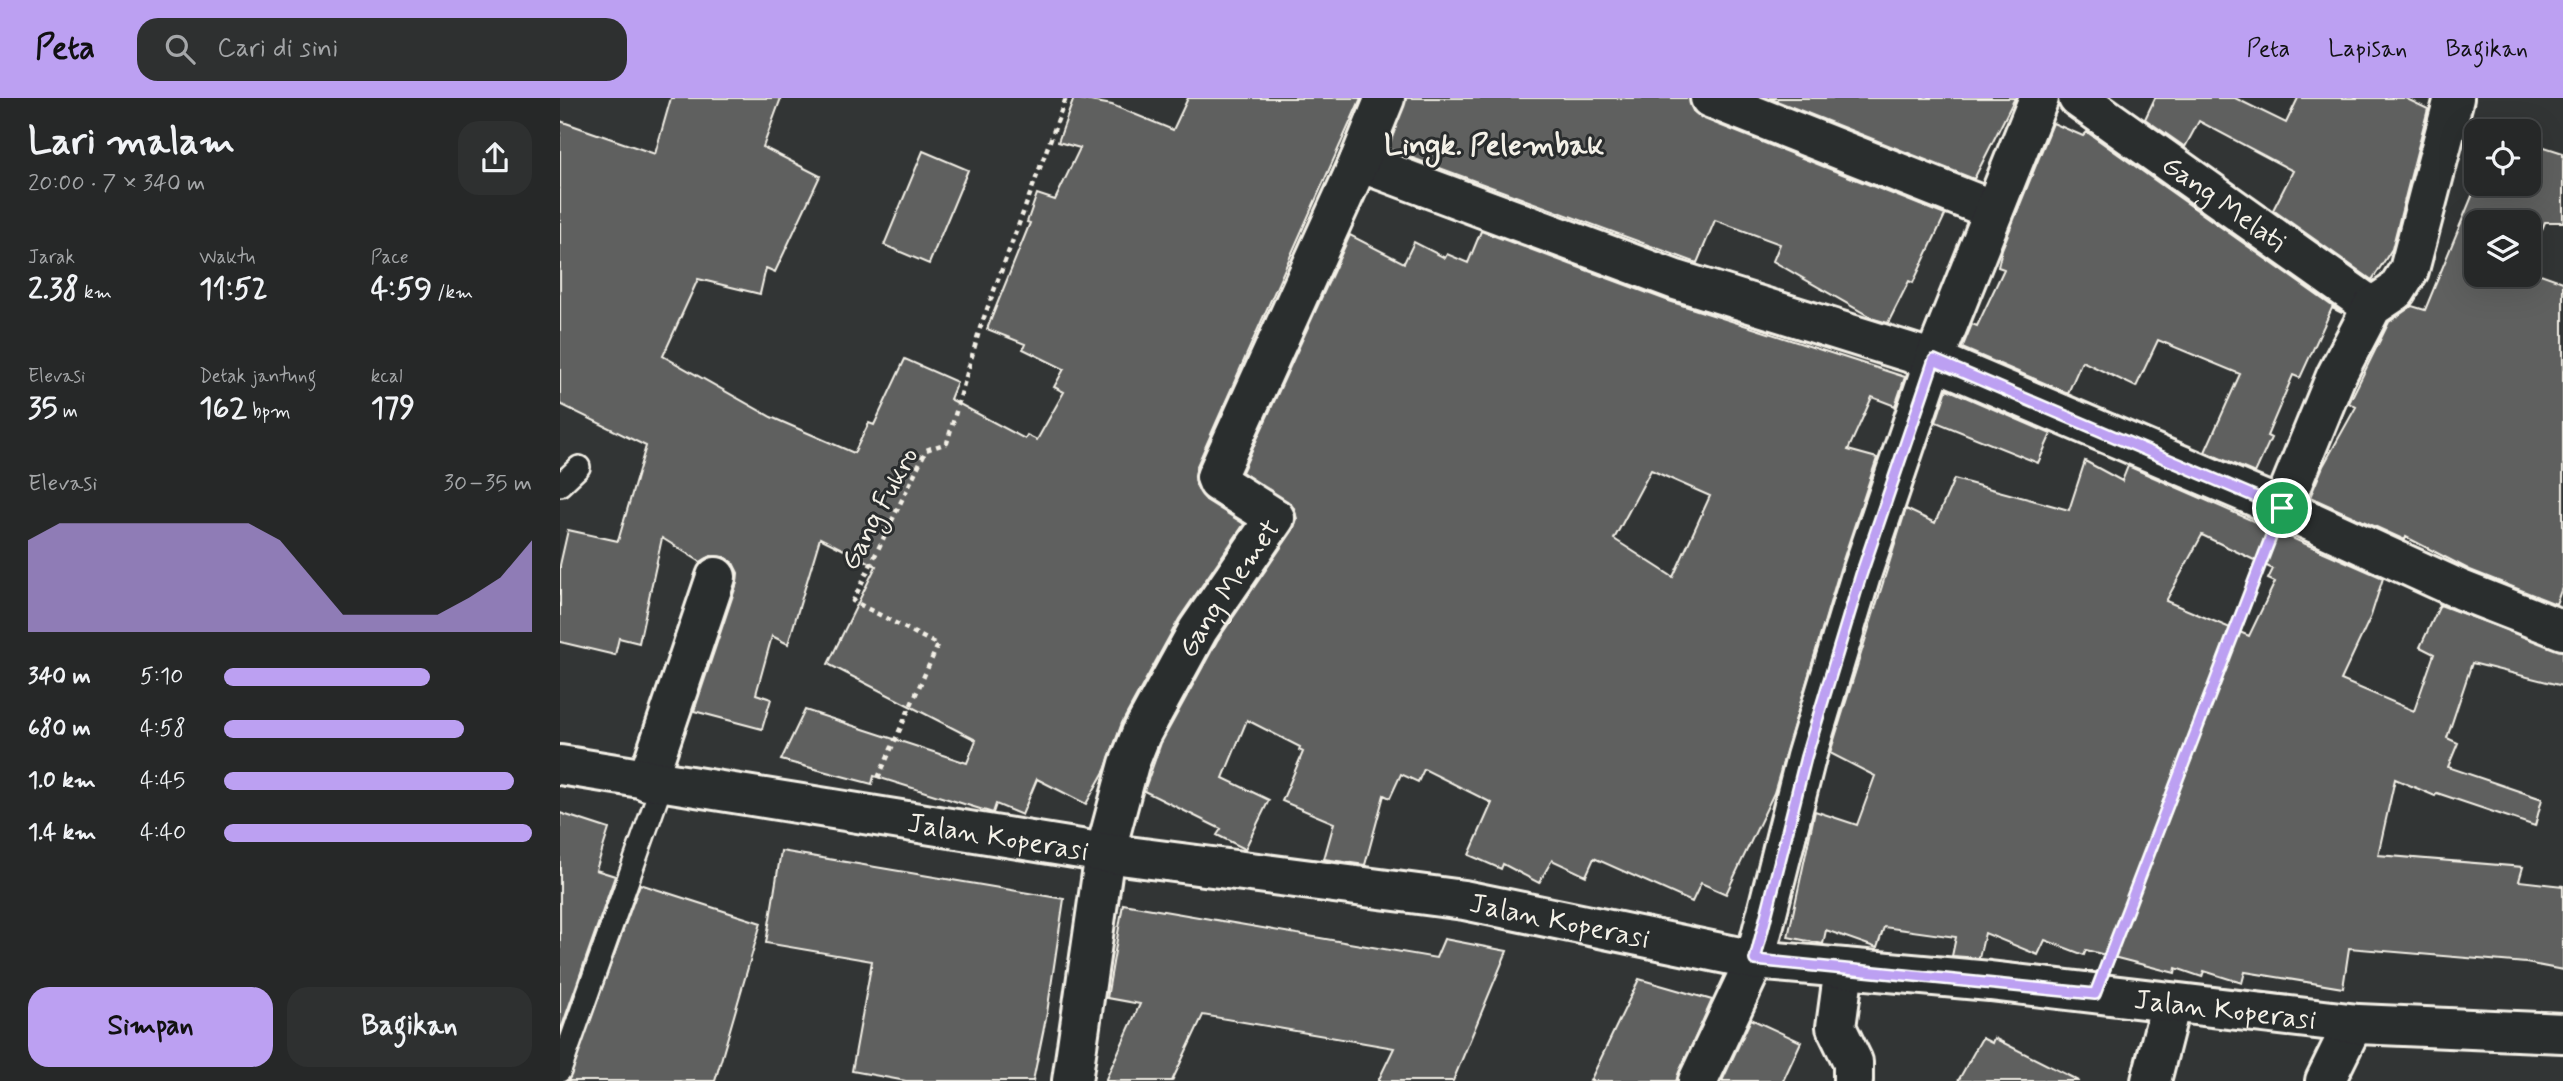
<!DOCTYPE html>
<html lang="id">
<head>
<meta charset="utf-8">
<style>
	body { margin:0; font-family:Mynerve,sans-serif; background:#2e3030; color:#f1f3f6; height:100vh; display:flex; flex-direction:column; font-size:26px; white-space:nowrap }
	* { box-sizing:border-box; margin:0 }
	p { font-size:23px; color:#a4a6a8 }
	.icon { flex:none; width:38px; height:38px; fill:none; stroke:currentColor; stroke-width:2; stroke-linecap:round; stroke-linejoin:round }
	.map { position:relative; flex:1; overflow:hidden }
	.details { display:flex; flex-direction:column; background:#262828; width:560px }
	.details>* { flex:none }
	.controls { position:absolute; left:1904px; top:21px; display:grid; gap:14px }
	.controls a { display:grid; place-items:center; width:77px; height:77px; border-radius:14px; background:#262828; box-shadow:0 7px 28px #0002,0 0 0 2px #424445; font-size:35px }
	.pin { position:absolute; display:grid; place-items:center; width:60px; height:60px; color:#fff; margin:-30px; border:4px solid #fff; border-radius:50%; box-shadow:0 2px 7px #0007 }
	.round { display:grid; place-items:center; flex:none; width:74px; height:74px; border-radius:21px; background:#2e3030 }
	.head { display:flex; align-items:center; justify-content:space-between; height:119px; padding:0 28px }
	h1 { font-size:38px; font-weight:800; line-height:52px }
	.metrics { display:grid; grid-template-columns:repeat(3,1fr); gap:10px; height:119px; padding:7px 28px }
	.metrics div { display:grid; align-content:center }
	.metrics b { font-size:30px; font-weight:800 }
	.metrics small { font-size:19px; font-weight:400 }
	.metrics p { font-size:19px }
	.chart { height:196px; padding:14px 28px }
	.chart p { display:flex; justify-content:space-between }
	.chart svg { width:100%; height:126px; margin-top:7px; fill:#bca0f2; opacity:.7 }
	.action { display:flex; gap:14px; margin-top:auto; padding:14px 28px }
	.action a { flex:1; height:80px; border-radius:21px; background:#bca0f2; color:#111; font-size:28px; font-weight:800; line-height:80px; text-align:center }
	.action a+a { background:#2e3030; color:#f1f3f6 }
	ul { padding:0 28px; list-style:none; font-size:23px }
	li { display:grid; grid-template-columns:112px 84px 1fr; align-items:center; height:52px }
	li i { height:18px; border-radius:9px; background:#bca0f2 }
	header { display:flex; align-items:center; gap:42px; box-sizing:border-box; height:98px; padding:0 35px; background:#bca0f2; color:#111 }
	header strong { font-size:33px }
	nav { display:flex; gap:38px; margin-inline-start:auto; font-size:24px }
	.search { width:490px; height:63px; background:#2e3030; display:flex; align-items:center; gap:18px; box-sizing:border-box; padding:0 24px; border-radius:21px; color:#a4a6a8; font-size:26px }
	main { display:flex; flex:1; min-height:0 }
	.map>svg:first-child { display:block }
	.building { fill:#5f605f; stroke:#f4f1e8; stroke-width:2; fill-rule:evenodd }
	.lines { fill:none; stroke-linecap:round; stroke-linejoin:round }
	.service-casing { stroke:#f4f1e8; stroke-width:26 }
	.minor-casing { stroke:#f4f1e8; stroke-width:44 }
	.tertiary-casing { stroke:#f4f1e8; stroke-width:44 }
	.path { stroke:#f4f1e8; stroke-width:4.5; stroke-dasharray:5 5; stroke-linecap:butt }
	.service { stroke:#2a2d2e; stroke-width:21 }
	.minor { stroke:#2a2d2e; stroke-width:38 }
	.tertiary { stroke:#2a2d2e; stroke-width:38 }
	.route-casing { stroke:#fff; stroke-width:14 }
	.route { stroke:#bca0f2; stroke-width:9 }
	.labels { text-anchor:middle; stroke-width:6; stroke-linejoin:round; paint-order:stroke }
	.street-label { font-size:28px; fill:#f4f1e8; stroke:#2a2d2e }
	.neighbourhood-label { font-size:30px; font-weight:bold; fill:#f4f1e8; stroke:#2a2d2e }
</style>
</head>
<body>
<header>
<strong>Peta</strong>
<div class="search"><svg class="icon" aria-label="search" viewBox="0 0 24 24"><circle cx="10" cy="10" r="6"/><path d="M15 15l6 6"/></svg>Cari di sini</div>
<nav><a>Peta</a><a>Lapisan</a><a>Bagikan</a></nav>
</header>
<main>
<section class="details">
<div class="head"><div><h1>Lari malam</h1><p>20:00 · 7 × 340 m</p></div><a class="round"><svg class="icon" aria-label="share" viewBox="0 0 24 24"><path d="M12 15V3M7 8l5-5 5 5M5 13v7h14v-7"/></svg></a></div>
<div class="metrics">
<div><p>Jarak</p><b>2.38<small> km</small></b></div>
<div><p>Waktu</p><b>11:52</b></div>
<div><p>Pace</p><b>4:59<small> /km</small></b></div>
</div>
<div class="metrics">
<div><p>Elevasi</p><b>35<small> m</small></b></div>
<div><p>Detak jantung</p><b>162<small> bpm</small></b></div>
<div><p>kcal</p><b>179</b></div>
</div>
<div class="chart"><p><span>Elevasi</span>30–35 m</p>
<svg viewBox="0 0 160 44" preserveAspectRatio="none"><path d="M0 44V12L10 6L20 6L30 6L40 6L50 6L60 6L70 6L80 12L90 25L100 38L110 38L120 38L130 38L140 32L150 25L160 12V44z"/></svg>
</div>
<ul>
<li><b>340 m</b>5:10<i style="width:67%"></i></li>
<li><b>680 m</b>4:58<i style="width:78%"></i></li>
<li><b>1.0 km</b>4:45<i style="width:94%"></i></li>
<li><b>1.4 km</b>4:40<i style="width:100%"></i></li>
</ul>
<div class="action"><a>Simpan</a><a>Bagikan</a></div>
</section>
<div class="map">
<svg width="2003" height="983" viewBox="0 0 2003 983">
	<rect width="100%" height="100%" fill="#323535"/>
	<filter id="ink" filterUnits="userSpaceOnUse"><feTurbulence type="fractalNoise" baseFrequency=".0143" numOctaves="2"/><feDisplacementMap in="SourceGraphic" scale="14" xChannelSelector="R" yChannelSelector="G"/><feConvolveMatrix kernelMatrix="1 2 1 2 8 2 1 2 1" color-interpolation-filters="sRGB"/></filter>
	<g filter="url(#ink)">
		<path class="building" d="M111 0H221L203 49 260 78 215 174 206 170 200 196 138 181 103 258 211 319 294 355 309 325 314 327 345 261 397 284 390 301 465 341 467 337 477 342 504 294 494 289 504 271 463 251 465 246 427 231 470 125 467 124 477 96 495 102 520 50 498 44 514 0 552 7 613 32 628 0H801L636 370V387L646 402 684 426 619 521 562 625 545 672 526 706 477 681 462 717 436 706 433 715 314 678 312 686 221 662 245 612 407 665 416 642 268 566 316 468 260 440 228 546 212 538 196 596 211 601 202 631 134 613 177 485 178 475 173 465 164 459 151 458 141 464 102 440 79 545 59 540 55 557 0 544V467L8 432 58 443 86 348 0 306V23L95 56Z
			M846 0H1129L1133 13 1142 20 1385 117 1353 185 1349 183 1328 225 1314 221 1213 163 1220 146 1155 122 1137 165 828 51Z
			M1209 0H1455L1414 81Z
			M1595 0H1675L1726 25 1738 0H1845L1868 11 1832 151 1812 182 1713 112 1733 73 1639 23 1625 49 1585 21Z
			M1493 25 1523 38 1527 34 1782 215 1772 210 1740 280 1733 277 1707 338 1711 340 1695 375 1645 354 1680 276 1598 242 1576 289 1522 263 1508 295 1402 250 1412 226 1417 228 1444 171 1438 169 1442 151Z
			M1969 44 2003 55V124H1985L1969 163V124H1916V177H1969V172L2003 184V487L1996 506 1910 472 1846 439 1845 442 1750 399 1763 368 1796 309 1789 305 1829 224 1852 208 1865 212 1917 86H1969Z
			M363 53 408 72 369 166 324 147Z
			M921 133 1109 203 1345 279 1335 308 1312 299 1288 352 1317 360 1280 471 1214 695 1166 796 1141 785 1132 804 1034 760 1026 778 992 762 979 785 943 766 941 771 909 757 932 705 864 671 858 684 841 676 830 700 824 697 805 767 764 761 774 725 722 703 743 654 739 652 740 649 687 622 663 680 709 702 685 751 657 737 661 731 584 693 601 645 657 543 733 432 737 421 734 410 682 374 790 137 844 165 854 144 885 160 887 156 908 165ZM1091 372 1150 398 1113 479 1054 441Z
			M1387 291 1491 336 1478 365 1376 324Z
			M1525 363 1562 383 1568 368 1823 480 1811 518 1781 582 1854 613 1874 556 1860 549 1880 507 2003 553V588L1912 565 1887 640 1898 645 1888 669 1982 701 1975 728 1877 695 1875 698 1835 681 1818 757 1963 769 1959 783 2003 788V872L1966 865 1789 850 1783 890 1685 874 1682 885 1644 873 1642 879 1616 870 1615 875 1526 852 1524 857 1485 842 1478 857 1425 835 1419 860 1392 858 1396 839 1324 829 1317 850 1266 832 1263 846 1228 839 1255 713 1297 727 1315 678 1270 655 1346 411 1375 425 1394 381 1509 412ZM1642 437 1713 471 1708 481 1715 484 1689 538 1606 503Z
			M0 715 49 731 36 772 55 778 0 934Z
			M221 753 504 801 487 915 473 983H346L292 973 312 863 206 845Z
			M80 786 201 825 155 983H8Z
			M563 806 876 860 884 841 947 853 893 983H818L834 950 643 917 612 983H545L580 906 547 900Z
			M1079 881 1152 902 1116 983H1030Z
			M1191 921 1241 944 1223 983H1162Z
			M1422 940 1432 945 1434 940 1519 983H1398Z"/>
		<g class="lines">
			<g class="service-casing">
				<path id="service" d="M0 387 19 369
					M0 973 102 686"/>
			</g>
			<g class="minor-casing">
				<g id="minor">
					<path d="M1150 0 1433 112"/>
					<path id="s1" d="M1518 0 1812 209"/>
					<path d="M799 64 1116 182 1374 262 1722 410 1901 492 2003 532"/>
					<path d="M1722 410 1776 278 1812 209 1836 193 1849 172 1894 0"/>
					<path d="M87 683 156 479"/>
					<path d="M1284 870 1276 929 1293 964V983"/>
					<path id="s2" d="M512 983 545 755 569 666 581 636 638 532 715 420 658 384 656 379 799 64 825 0"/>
					<path d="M1138 983 1195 862 1246 659 1301 477 1374 262 1479 0"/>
					<path d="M1591 983 1611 905"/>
					<path d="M1765 983 1793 926"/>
				</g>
			</g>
			<g class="tertiary-casing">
				<g id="tertiary">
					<path id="s3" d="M0 667 545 755 904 802 1195 862 1430 883 1798 926 2003 935"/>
				</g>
			</g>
			<path class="path" d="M318 680 378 547 293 503 366 352 387 345 420 230 506 0
				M1548 860 1709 444"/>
			<use href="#service" class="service"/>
			<use href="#minor" class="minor"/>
			<use href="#tertiary" class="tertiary"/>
		</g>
	</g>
	<g class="lines" filter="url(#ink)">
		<g class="route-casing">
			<path id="route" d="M1374 262 1722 410 1535 896 1195 862 1246 659 1301 477Z"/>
		</g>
		<use href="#route" class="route"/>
	</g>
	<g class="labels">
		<g class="street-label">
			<text dy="10" stroke="none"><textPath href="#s1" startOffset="180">Gang Melati</textPath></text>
			<text transform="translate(318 410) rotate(-62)" y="10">Gang Fukro</text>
			<text dy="10" stroke="none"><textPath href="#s2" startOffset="525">Gang Memet</textPath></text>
			<text dy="10" stroke="none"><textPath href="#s3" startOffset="444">Jalan Koperasi</textPath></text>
			<text dy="10" stroke="none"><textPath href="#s3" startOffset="1012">Jalan Koperasi</textPath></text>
			<text dy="10" stroke="none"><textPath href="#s3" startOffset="1684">Jalan Koperasi</textPath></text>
		</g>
		<g class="neighbourhood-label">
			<text x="934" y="56">Lingk. Pelembak</text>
		</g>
	</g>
</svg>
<div class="controls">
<a><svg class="icon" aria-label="locate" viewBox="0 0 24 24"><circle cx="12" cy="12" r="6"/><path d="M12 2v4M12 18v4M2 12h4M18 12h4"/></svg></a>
<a><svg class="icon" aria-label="layers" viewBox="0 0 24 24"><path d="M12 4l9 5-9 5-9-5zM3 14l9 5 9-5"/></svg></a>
</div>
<div class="pin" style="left:1722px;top:410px;background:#1e9e55"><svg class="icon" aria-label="arrive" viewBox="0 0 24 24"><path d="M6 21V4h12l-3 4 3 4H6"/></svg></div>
</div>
</main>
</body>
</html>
